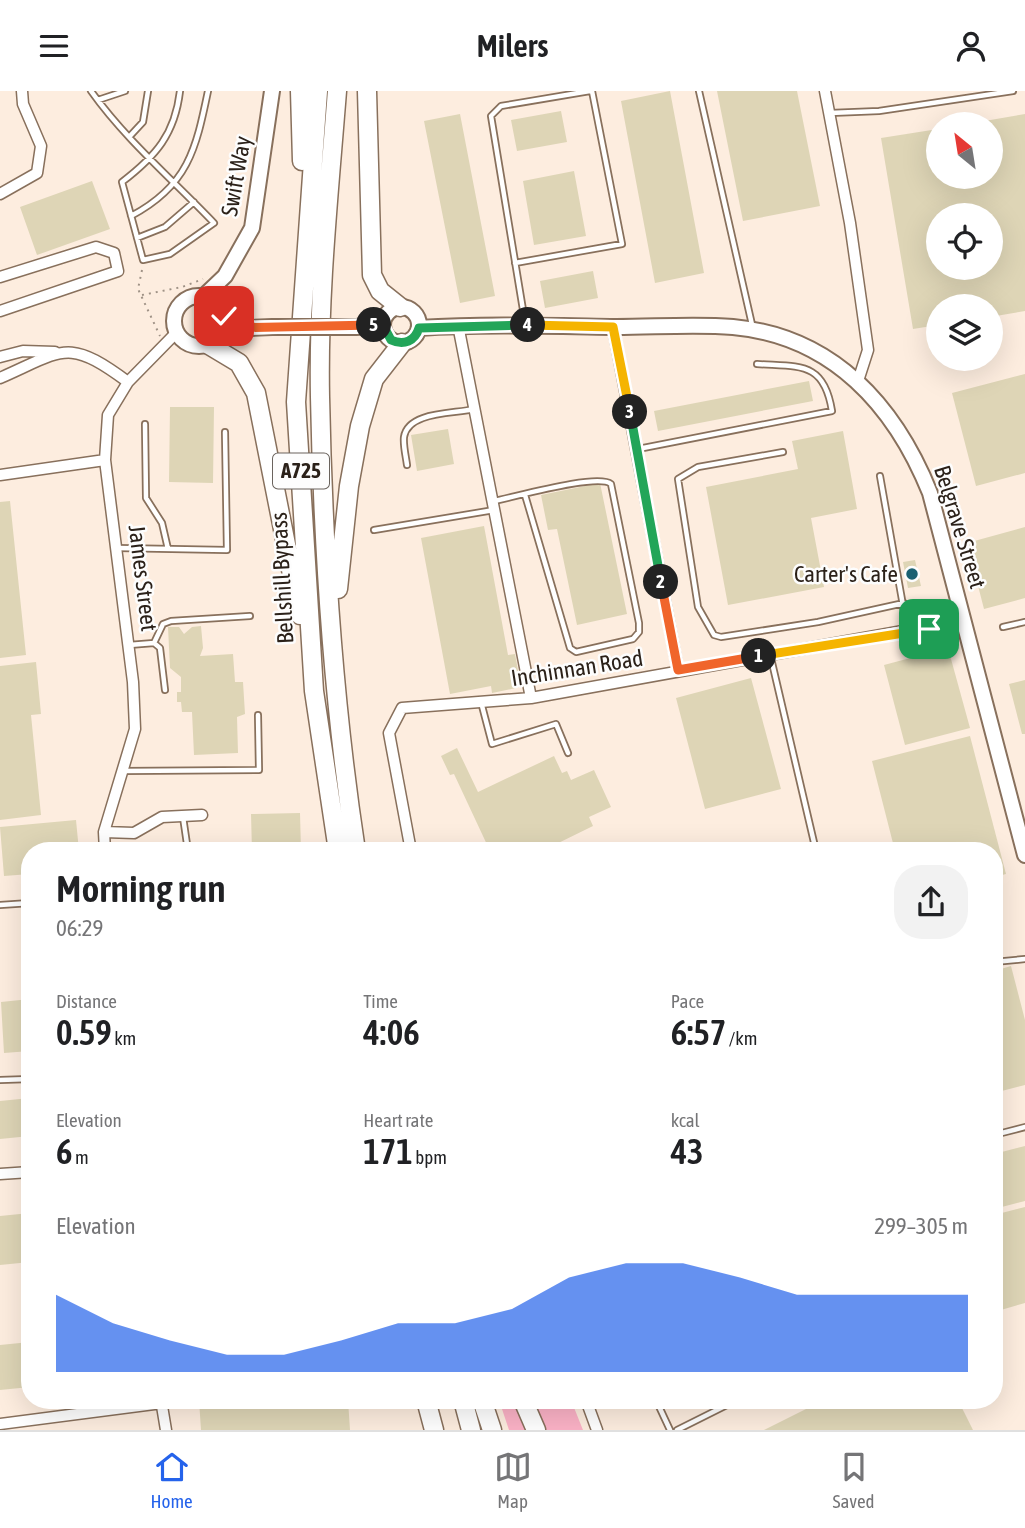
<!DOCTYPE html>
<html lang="en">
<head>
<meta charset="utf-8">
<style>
	body { margin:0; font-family:"Asap Condensed",sans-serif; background:#f2f2f2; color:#202124; height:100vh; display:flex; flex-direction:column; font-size:26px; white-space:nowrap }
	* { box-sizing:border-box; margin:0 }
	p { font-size:23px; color:#757577 }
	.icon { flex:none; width:38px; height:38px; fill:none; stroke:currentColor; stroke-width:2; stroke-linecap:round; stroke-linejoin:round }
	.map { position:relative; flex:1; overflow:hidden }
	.drawer { position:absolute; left:21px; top:751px; width:982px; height:567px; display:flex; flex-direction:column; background:#fff; border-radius:28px; box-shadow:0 7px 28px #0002 }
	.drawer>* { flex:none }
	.needle { width:46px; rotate:330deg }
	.buttons { position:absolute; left:926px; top:21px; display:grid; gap:14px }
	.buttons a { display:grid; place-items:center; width:77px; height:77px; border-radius:50%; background:#fff; box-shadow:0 7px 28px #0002; font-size:35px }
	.pin { position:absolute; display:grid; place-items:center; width:60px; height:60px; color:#fff; margin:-30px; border-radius:14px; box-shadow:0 4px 10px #0006 }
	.km { position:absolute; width:35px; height:35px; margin:-18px; border-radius:50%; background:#222; color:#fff; font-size:19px; line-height:35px; text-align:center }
	.round { display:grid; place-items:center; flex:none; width:74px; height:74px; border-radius:28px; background:#f2f2f2 }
	.summary { display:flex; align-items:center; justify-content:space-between; height:119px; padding:0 35px }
	h1 { font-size:38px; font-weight:600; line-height:52px }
	.stats { display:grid; grid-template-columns:repeat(3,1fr); gap:10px; height:119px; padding:7px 35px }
	.stats div { display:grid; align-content:center }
	.stats b { font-size:35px; font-weight:600 }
	.stats small { font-size:19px; font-weight:400 }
	.stats p { font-size:19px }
	.chart { height:196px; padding:14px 35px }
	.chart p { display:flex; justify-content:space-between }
	.chart svg { width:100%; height:126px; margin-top:7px; fill:#2563eb; opacity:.7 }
	header { display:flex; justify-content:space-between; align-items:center; height:91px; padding:0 35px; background:#fff; font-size:32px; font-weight:600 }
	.tabs { display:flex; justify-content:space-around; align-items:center; height:98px; border-top:2px solid #e0e0e0; background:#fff; font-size:19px; color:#757577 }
	.tabs a { display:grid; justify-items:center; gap:4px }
	.tabs .active { color:#2563eb }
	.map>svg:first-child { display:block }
	.green { fill:#fbb2c6 }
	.building { fill:#ded5b6; fill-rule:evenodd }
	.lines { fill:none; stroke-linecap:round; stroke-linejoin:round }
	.lane-casing { stroke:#88705c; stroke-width:8 }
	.street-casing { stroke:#88705c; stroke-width:13 }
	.secondary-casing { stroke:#88705c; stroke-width:18 }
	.highway-casing { stroke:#88705c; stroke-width:21 }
	.path { stroke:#9f9286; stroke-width:2; stroke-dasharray:2 5; stroke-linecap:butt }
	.lane { stroke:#fff; stroke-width:4.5 }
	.street { stroke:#fff; stroke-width:10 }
	.secondary { stroke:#fff; stroke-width:14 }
	.highway { stroke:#fff; stroke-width:18 }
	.secondary-bridge-casing { stroke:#88705c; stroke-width:18; stroke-linecap:butt }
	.secondary-bridge { stroke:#fff; stroke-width:14 }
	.split-1-casing { stroke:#fff; stroke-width:14 }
	.split-2-casing { stroke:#fff; stroke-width:14 }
	.split-3-casing { stroke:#fff; stroke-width:14 }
	.split-4-casing { stroke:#fff; stroke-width:14 }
	.split-5-casing { stroke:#fff; stroke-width:14 }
	.split-6-casing { stroke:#fff; stroke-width:14 }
	.split-1 { stroke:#f5b400; stroke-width:9 }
	.split-2 { stroke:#f0652b; stroke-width:9 }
	.split-3 { stroke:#22a559; stroke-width:9 }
	.split-4 { stroke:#f5b400; stroke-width:9 }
	.split-5 { stroke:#22a559; stroke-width:9 }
	.split-6 { stroke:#f0652b; stroke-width:9 }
	.poi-dot { fill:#1b6172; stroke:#fdfdfd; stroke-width:2.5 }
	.labels { text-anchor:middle; stroke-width:5; stroke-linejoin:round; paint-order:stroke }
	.shield { fill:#fdfdfd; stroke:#6a635d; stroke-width:2 }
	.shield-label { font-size:21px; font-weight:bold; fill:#2b2119 }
	.street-label { font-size:23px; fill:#2b2119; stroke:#fdfdfd }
	.poi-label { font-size:23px; fill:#2b2119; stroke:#fdfdfd; text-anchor:end }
</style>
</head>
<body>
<header><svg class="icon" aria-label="menu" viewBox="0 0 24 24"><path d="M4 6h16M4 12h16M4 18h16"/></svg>Milers<svg class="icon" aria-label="person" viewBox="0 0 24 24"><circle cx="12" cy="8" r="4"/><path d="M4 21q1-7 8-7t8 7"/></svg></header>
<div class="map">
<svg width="1025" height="1339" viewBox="0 0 1025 1339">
	<rect width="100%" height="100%" fill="#fdeddf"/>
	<path class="green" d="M499 1309H511L529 1339H509Z
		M531 1309H571L583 1339H545Z"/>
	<path class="building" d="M670 0 704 182 655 192 621 10Z
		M717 0H797L820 115 743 130Z
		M561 20 567 51 517 60 511 29Z
		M460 23 495 205 460 212 424 30Z
		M1025 23V220L990 226V215H938V234L913 238 881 47 938 38V86H990V33L973 32ZM938 124H990V177H938Z
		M574 80 586 145 534 154 523 90Z
		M92 90 110 138 37 164 20 116Z
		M593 180 598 207 545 217 540 190Z
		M1025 283V382L976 395 952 302Z
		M809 290 813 310 658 340 654 320Z
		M170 316H214L213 392 169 391Z
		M448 338 454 373 417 380 411 344Z
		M843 340 857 418 811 427 824 496 728 514 706 396 798 378 792 350Z
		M600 392 627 523 577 534 557 438 548 439 541 404Z
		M10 410 26 564 0 567V411Z
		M484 435 508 564 515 563 520 590 515 591 516 597 492 602 491 595 450 603 421 447Z
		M1025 436V507L984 518 967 452Z
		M915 469 921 495 908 497 903 471Z
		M201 535 203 557 200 565 233 563 235 591H243L245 623 237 626 238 662 194 664 192 621H182L181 611H177V601H181V586L170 577 168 536H179L184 543 192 536Z
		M948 557 970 637 905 654 884 574Z
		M36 571 41 623 31 624 41 724 0 729V575Z
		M751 587 781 698 705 718 676 607Z
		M1025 589V643H1022L1009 593Z
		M970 645 1006 783 994 786V760H895L872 670Z
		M457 657 478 701 554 665 562 682 567 680 571 689 594 679 611 716 589 726 593 735 542 760H490L454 683 450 684 441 665Z
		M300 722 301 760H252L251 723Z
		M76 729 79 760H30V783L4 785 0 736Z
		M1011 875 1025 929V994L994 1002V880Z
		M30 908V960L4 962 1 911Z
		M30 1007V1045L0 1048V1010Z
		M1025 1055V1110L994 1118V1063Z
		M1025 1116V1212L994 1221V1124Z
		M30 1122V1171L0 1174V1125Z
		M30 1251V1296L0 1299V1254Z
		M199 1309H348L350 1339H201Z
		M824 1309H958L973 1339H764Z"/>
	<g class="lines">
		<g class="lane-casing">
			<path id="lane" d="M91 0C125 48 173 89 214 132L170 163 143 169 122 91C156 65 175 43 180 0
				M699 0 753 238
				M98 9 125 0
				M830 22 879 20 1013 0
				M130 45 143 31 148 0
				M131 125C188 95 196 58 208 0
				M137 147 165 136 194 111
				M515 172 622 153 592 0
				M525 231 491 25 501 15 590 0
				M145 333 146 407 162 432 168 458
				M638 358 832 320C824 270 800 276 757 273
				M783 361 698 376 678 388 698 516 714 544 721 546 818 531 904 512
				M407 374C406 366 403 354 404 346 408 320 455 323 474 318
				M880 385 907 537
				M494 410C515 406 598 382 611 393L639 532V541L633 548 576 561 570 557 525 404
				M374 439 494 419
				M117 457 227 459 225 341
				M1003 536 1025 531
				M154 552 163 533 171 530 250 525
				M129 554 154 552 160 557 165 599
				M770 563 816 760
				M481 611 492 653 556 633 568 662
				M123 680 259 679 258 624
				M183 726 188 760
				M0 814 30 812
				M994 871 1025 868
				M0 989 30 988
				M994 1044 1025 1036
				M656 1309 670 1339
				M677 1339 737 1309"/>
		</g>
		<g class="street-casing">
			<path id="street" d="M825 0 850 132 868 259 858 290
				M0 103 37 82 41 55 23 13 22 0
				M0 186 96 156 114 162 118 180 0 220
				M458 234 531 607
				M613 236 678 579
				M0 266 23 260 55 261
				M0 287C64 259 67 246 128 291
				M0 384 105 369
				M104 741 134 742 162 726 202 724
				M105 760 104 741 135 638 133 591 105 369 108 324 128 291 177 241
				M411 760 389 642 402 617 531 607 964 529
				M0 1083 30 1081
				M161 1309 166 1339
				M586 1309 597 1339
				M0 1333 162 1312"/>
		</g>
		<g class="secondary-casing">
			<path id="secondary" d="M174 230a25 25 0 1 1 50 0a25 25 0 1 1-50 0Z
				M204 205 225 185 252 137 272 0
				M383 234a18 18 0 1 1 36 0a18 18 0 1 1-36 0Z
				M356 236 383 234
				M419 237C485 233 550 235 616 236 655 236 695 233 733 236 833 245 895 315 930 402L1025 764
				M224 238 272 236"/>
		</g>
		<g class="highway-casing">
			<path id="highway" d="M300 0 302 70
				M318 0 296 311 314 600 338 760
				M337 0C329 102 318 204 320 306 323 458 333 610 356 760
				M367 0 372 184 380 200 400 216
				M209 254 239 272 256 302 300 524
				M338 498 349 395 360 335 374 288 402 252
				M426 1309 434 1339
				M463 1309 471 1339
				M482 1309 492 1339
				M523 1309 536 1339"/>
		</g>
		<path class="path" d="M142 179 138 198 160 245
			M142 204 182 196 203 188"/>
		<use href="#lane" class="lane"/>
		<use href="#street" class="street"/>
		<use href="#secondary" class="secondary"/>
		<use href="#highway" class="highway"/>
		<g class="secondary-bridge-casing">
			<path id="secondary-bridge" d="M272 236H356"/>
		</g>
		<use href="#secondary-bridge" class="secondary-bridge"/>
	</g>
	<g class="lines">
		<g class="split-1-casing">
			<path id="split-1" d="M759 565 929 538"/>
		</g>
		<g class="split-2-casing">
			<path id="split-2" d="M661 491 678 579 759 565"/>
		</g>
		<g class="split-3-casing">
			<path id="split-3" d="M630 321 661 491"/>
		</g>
		<g class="split-4-casing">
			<path id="split-4" d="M528 234 613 236 630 321"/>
		</g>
		<g class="split-5-casing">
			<path id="split-5" d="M374 234H383L391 249C404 255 415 250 419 237L528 234"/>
		</g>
		<g class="split-6-casing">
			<path id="split-6" d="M224 225V237L374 234"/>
		</g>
		<use href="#split-1" class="split-1"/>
		<use href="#split-2" class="split-2"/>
		<use href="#split-3" class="split-3"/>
		<use href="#split-4" class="split-4"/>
		<use href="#split-5" class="split-5"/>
		<use href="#split-6" class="split-6"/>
	</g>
	<circle class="poi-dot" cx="912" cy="483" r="7"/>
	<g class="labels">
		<rect class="shield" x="273" y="362.5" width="56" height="35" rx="5"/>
		<g class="shield-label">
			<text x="301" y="387">A725</text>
		</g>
		<g class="street-label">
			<text transform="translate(236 85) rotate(-80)" y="8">Swift Way</text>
			<text transform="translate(960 436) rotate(73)" y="8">Belgrave Street</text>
			<text transform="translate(143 487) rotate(83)" y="8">James Street</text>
			<text transform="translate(282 487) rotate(-93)" y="8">Bellshill Bypass</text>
			<text transform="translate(577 577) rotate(-9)" y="8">Inchinnan Road</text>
		</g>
		<g class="poi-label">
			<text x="898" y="491">Carter's Cafe</text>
		</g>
	</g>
</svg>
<div class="buttons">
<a><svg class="needle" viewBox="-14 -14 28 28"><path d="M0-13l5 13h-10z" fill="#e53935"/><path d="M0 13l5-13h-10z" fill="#757577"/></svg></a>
<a><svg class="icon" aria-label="locate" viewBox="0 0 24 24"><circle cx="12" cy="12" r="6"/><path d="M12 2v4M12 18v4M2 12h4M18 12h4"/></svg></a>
<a><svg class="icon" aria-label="layers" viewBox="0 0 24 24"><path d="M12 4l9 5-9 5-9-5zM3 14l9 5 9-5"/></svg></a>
</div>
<div class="pin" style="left:929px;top:538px;background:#1e9e55"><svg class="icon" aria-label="arrive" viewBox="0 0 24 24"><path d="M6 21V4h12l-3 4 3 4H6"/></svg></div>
<div class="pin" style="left:224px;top:225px;background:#d93025"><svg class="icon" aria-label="check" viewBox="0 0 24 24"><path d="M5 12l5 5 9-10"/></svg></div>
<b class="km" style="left:759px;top:565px">1</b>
<b class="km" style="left:661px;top:491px">2</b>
<b class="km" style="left:630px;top:321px">3</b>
<b class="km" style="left:528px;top:234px">4</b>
<b class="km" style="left:374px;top:234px">5</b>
<section class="drawer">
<div class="summary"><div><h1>Morning run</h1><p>06:29</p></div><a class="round"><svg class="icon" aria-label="share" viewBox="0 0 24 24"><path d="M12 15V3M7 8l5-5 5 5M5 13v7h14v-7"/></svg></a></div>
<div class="stats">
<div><p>Distance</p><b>0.59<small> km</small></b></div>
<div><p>Time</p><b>4:06</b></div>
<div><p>Pace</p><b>6:57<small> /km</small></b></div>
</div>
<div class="stats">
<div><p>Elevation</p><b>6<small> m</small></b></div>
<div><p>Heart rate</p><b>171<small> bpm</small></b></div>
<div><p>kcal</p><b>43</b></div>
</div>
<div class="chart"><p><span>Elevation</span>299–305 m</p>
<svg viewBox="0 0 160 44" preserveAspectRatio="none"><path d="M0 44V17L10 27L20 33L30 38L40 38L50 33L60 27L70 27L80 22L90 11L100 6L110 6L120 11L130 17L140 17L150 17L160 17V44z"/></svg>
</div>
</section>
</div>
<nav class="tabs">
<a class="active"><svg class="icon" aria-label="home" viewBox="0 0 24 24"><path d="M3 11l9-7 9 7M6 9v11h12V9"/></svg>Home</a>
<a><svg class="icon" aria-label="map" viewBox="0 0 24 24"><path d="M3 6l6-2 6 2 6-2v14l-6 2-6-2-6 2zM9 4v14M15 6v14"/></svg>Map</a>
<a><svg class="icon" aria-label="saved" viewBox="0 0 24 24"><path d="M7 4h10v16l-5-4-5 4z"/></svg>Saved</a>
</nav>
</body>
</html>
